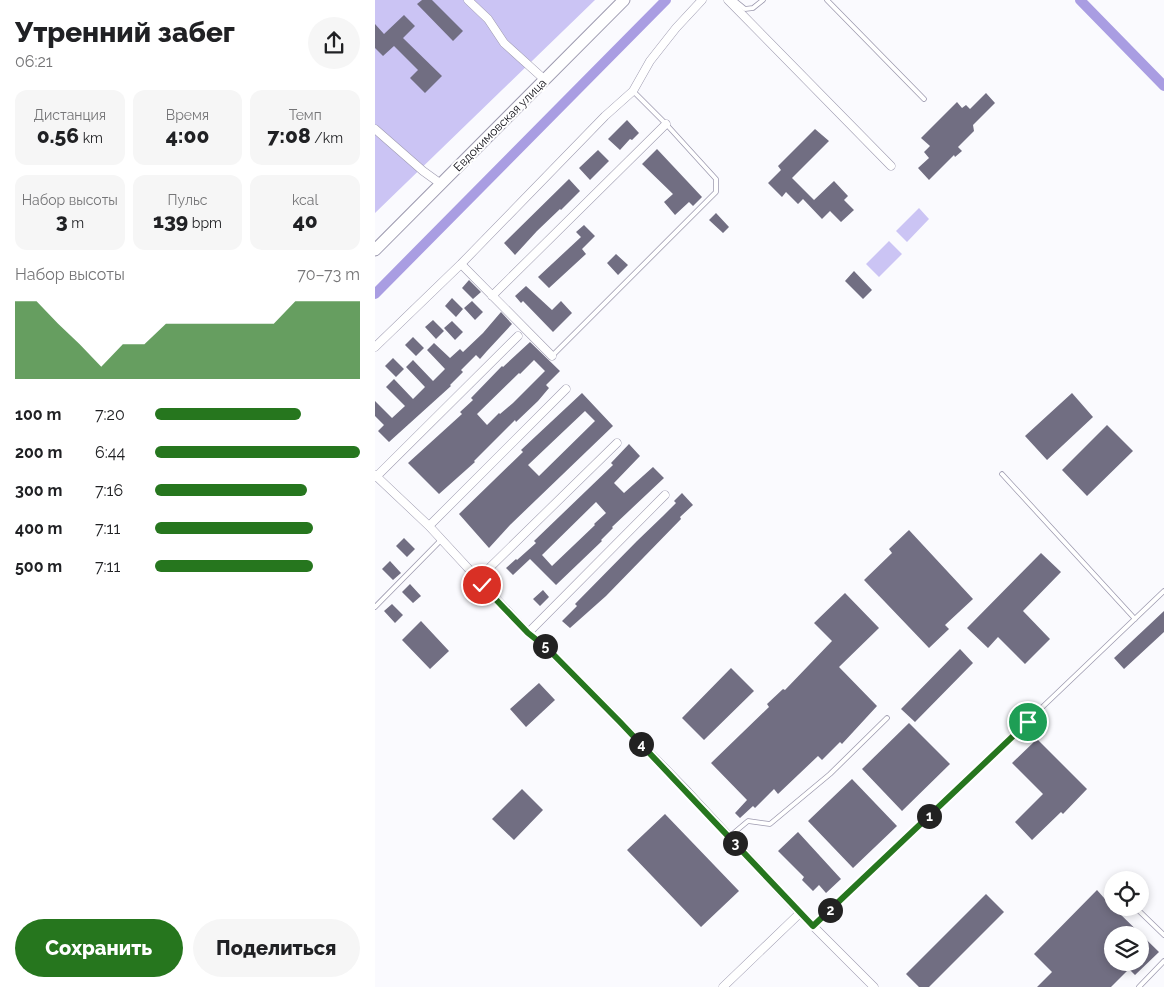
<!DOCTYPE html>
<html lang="ru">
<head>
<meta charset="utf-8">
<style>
	body { margin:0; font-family:Raleway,sans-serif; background:#f6f6f6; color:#202124; height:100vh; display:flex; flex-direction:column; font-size:19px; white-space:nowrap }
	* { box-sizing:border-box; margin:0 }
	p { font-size:16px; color:#757577 }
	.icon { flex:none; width:28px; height:28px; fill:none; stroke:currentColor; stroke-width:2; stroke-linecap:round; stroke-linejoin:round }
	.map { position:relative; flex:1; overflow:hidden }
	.sheet { display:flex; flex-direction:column; background:#fff; width:375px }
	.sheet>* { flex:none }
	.controls { position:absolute; left:729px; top:871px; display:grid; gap:10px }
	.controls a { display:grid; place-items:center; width:45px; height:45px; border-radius:50%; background:#fff; box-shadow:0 2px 8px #0003; font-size:25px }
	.pin { position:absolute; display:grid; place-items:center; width:42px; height:42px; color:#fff; margin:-21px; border:2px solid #fff; border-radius:50%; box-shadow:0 1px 5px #0007 }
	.km { position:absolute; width:25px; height:25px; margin:-12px; border-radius:50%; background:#222; color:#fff; font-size:14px; line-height:25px; text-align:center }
	.round { display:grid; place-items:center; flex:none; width:52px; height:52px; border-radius:26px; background:#f6f6f6 }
	.head { display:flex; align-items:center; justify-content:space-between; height:85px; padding:0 15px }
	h1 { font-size:28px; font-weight:800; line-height:38px }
	.figures { display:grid; grid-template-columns:repeat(3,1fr); gap:8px; height:85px; padding:5px 15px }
	.figures div { display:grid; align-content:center; border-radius:12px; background:#f6f6f6; text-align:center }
	.figures b { font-size:21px; font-weight:800 }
	.figures small { font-size:14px; font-weight:400 }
	.figures p { font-size:14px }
	.chart { height:140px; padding:10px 15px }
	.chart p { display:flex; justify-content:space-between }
	.chart svg { width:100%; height:90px; margin-top:5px; fill:#26761e; opacity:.7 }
	.action { display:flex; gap:10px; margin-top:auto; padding:10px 15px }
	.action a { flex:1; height:58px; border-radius:30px; background:#26761e; color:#fff; font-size:20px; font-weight:800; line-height:58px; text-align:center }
	.action a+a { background:#f6f6f6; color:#202124 }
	ul { padding:0 15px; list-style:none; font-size:16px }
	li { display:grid; grid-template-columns:80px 60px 1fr; align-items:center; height:38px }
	li i { height:12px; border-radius:6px; background:#26761e }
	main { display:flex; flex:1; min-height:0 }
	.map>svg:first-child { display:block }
	.green { fill:#cbc4f4 }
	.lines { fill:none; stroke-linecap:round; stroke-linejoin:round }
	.canal { stroke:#a99de2; stroke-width:10 }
	.building { fill:#716e82; fill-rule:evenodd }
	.lane-casing { stroke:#9d9aaf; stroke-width:5.5 }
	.street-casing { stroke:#9d9aaf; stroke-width:9 }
	.secondary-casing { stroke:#9d9aaf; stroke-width:13 }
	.lane { stroke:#fff; stroke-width:4 }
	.street { stroke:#fff; stroke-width:8 }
	.secondary { stroke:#fff; stroke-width:11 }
	.route-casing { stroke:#fff; stroke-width:10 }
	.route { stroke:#26761e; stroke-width:6 }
	.labels { text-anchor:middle; stroke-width:4; stroke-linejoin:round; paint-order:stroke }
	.street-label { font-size:12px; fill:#0d0c13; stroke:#fff }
</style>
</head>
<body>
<main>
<section class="sheet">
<div class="head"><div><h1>Утренний забег</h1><p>06:21</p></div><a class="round"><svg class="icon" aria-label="share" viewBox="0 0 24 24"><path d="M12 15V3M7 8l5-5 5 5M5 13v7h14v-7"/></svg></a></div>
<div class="figures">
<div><p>Дистанция</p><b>0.56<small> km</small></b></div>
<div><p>Время</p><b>4:00</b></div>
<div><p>Темп</p><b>7:08<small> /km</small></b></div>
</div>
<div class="figures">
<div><p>Набор высоты</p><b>3<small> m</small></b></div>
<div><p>Пульс</p><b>139<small> bpm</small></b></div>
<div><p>kcal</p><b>40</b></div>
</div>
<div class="chart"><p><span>Набор высоты</span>70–73 m</p>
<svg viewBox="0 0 160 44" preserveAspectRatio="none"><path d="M0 44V6L10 6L20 17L30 27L40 38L50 27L60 27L70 17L80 17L90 17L100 17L110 17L120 17L130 6L140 6L150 6L160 6V44z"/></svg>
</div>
<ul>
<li><b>100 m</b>7:20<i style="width:71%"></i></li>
<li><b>200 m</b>6:44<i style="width:100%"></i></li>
<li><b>300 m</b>7:16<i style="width:74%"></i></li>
<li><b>400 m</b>7:11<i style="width:77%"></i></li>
<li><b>500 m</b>7:11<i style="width:77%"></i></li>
</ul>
<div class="action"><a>Сохранить</a><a>Поделиться</a></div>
</section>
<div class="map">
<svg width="789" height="987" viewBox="0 0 789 987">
	<rect width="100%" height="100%" fill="#fafafe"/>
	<path class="green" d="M0 0H220L0 213Z
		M544 208 554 219 532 242 521 231Z
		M514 241 527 254 504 277 491 264Z"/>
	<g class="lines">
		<path class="canal" d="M705 0 789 86
			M0 294 291 0"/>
	</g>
	<path class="building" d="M47 0H57L88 31 78 41 42 4Z
		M29 15 40 26 28 38 67 76 50 93 35 78 43 70 19 46 8 56 0 48V24L9 34Z
		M611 93 620 103 598 125 599 131 583 147 587 151 580 157 579 155 554 180 543 168 554 158 549 152 555 146 546 138 582 102 587 108 591 105 595 109Z
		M252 120 264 133 257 140 255 139 245 150 233 139Z
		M440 129 454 141 417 178 439 200 459 181 473 196 469 200 479 210 466 222 455 211 447 219 428 199 423 204 411 192 407 197 393 183 406 170 403 166Z
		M282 149 327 197 318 206 314 202 300 215 289 202 298 194 267 164Z
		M223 150 234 161 215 180 204 168Z
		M194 179 205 191 186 210 185 209 162 231 140 255 129 243Z
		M341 213 354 227 348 233 334 220Z
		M209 225 220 236 207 249 211 254 174 288 163 277 206 237 201 232Z
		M241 254 253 265 243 275 232 263Z
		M479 271 497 290 488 299 470 281Z
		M94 280 106 292 98 299 87 288Z
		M151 286 177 310 186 301 197 313 178 332 148 301 146 303 140 296Z
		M77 298 88 309 81 317 70 306Z
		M97 301 108 312 100 320 89 308Z
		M126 312 137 324 112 351 105 359 101 355 86 370 88 372 75 385 76 386 14 442 3 431 9 425 0 416V401L17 418 30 406 11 387 19 379 38 399 50 387 31 367 38 360 58 381 70 369 52 350 59 343 75 358 85 349 88 352 108 333Z
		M58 320 69 331 61 339 50 327Z
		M77 321 88 332 80 340 69 328Z
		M38 337 49 348 41 356 30 345Z
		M155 342 185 371 171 385 174 388 163 401 141 422 140 420 99 461 100 462 64 494 33 463 87 414 85 412 98 400 96 398 127 366 128 367ZM159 360 170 371 138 403 125 414 124 413 112 425 102 414 144 373 145 374Z
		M18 358 29 369 21 377 10 366Z
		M207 393 238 426 135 525 114 548 84 514 148 452 146 450ZM210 411 220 421 164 476 153 465Z
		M697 393 718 417 672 460 650 436Z
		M732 425 758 451 712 496 687 470Z
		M254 444 265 456 239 483 249 493 278 467 289 478 237 527 238 528 226 540 227 541 181 585 155 559 138 575 131 568 141 559 142 560 161 543 159 541 238 465 236 463ZM221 502 231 513 219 524 220 525 177 566 167 555Z
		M307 493 318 505 305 517 306 519 231 596 195 628 187 621 202 606 200 604 262 541 288 516 301 503 299 501Z
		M534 530 598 599 570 625 574 629 554 648 489 580 517 553 514 549Z
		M29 538 40 549 32 557 21 546Z
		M666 553 686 572 648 611 675 639 650 664 623 637 613 648 592 628Z
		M15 561 26 573 18 580 7 569Z
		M35 584 46 596 38 603 27 592Z
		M168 590 174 597 165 606 158 599Z
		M470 593 504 628 464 667 502 706 467 744 465 742 447 760 443 756 403 794 399 789 380 808 378 806 365 818 360 813 372 800 336 763 394 707 392 704 408 689 410 690 457 641 439 623Z
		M17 604 28 615 20 623 9 611Z
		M789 611V632L749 669 739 658Z
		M46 621 74 651 55 669 27 640Z
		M585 649 598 663 540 722 526 709Z
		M356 668 379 691 329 740 307 718Z
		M164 683 180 700 151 727 135 709Z
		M534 723 575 764 527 811 487 769Z
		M662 739 712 789 688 814 686 812 657 840 640 822 668 794 637 763Z
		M477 779 522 826 478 868 433 821Z
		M147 789 168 810 139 840 117 819Z
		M290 814 364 891 326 927 252 850Z
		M423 832 466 879 451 893 444 885 438 891 427 880 429 877 403 851Z
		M722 890 738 908H739L784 952 760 975 754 969 736 987H662L677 972 659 954ZM738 935H765V962H738Z
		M611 894 629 912 554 987H544L531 974Z"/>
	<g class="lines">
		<g class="lane-casing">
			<path id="lane" d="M359 0 370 9 378 8 388 0
				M452 0 549 99
				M177 356 341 192V179L291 124 258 91
				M627 474 760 619
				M0 607 66 540
				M354 837 373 821 395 824 455 774 512 718
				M761 908 789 935
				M438 926 789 591
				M764 987 789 961"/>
		</g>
		<g class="street-casing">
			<path id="street" d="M93 0 113 19 129 43 170 80
				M353 0 516 166
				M0 129 48 171 66 184
				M86 264 177 356
				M117 296 291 124
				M0 347 86 264 230 116 258 91 275 61 301 28 327 0
				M0 475 54 526 153 633 172 648 245 722 313 792 425 913 499 987
				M1 477 143 336
				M54 526 191 389
				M102 580 242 443
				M153 633 290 495
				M348 987 425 913"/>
		</g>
		<g class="secondary-casing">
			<path id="secondary" d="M0 250 249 0"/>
		</g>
		<use href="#lane" class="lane"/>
		<use href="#street" class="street"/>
		<use href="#secondary" class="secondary"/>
	</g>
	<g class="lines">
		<g class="route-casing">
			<path id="route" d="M107 585 153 633 172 648 245 722 438 926 653 722"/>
		</g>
		<use href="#route" class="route"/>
	</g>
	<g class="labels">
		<g class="street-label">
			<text transform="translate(125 125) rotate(-45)" y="4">Евдокимовская улица</text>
		</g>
	</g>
</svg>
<div class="controls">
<a><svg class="icon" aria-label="locate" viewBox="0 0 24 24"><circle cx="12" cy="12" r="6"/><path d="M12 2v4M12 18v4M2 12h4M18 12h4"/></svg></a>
<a><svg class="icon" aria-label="layers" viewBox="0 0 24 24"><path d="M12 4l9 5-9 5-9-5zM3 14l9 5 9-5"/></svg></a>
</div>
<div class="pin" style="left:653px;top:722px;background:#1e9e55"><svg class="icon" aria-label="arrive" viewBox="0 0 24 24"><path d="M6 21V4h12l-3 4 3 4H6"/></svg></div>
<div class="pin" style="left:107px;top:585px;background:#d93025"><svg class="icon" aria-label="check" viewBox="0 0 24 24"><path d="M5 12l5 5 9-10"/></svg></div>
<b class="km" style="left:554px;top:816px">1</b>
<b class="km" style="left:455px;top:910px">2</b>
<b class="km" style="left:360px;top:843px">3</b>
<b class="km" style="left:266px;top:744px">4</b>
<b class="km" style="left:170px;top:646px">5</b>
</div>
</main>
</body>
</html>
